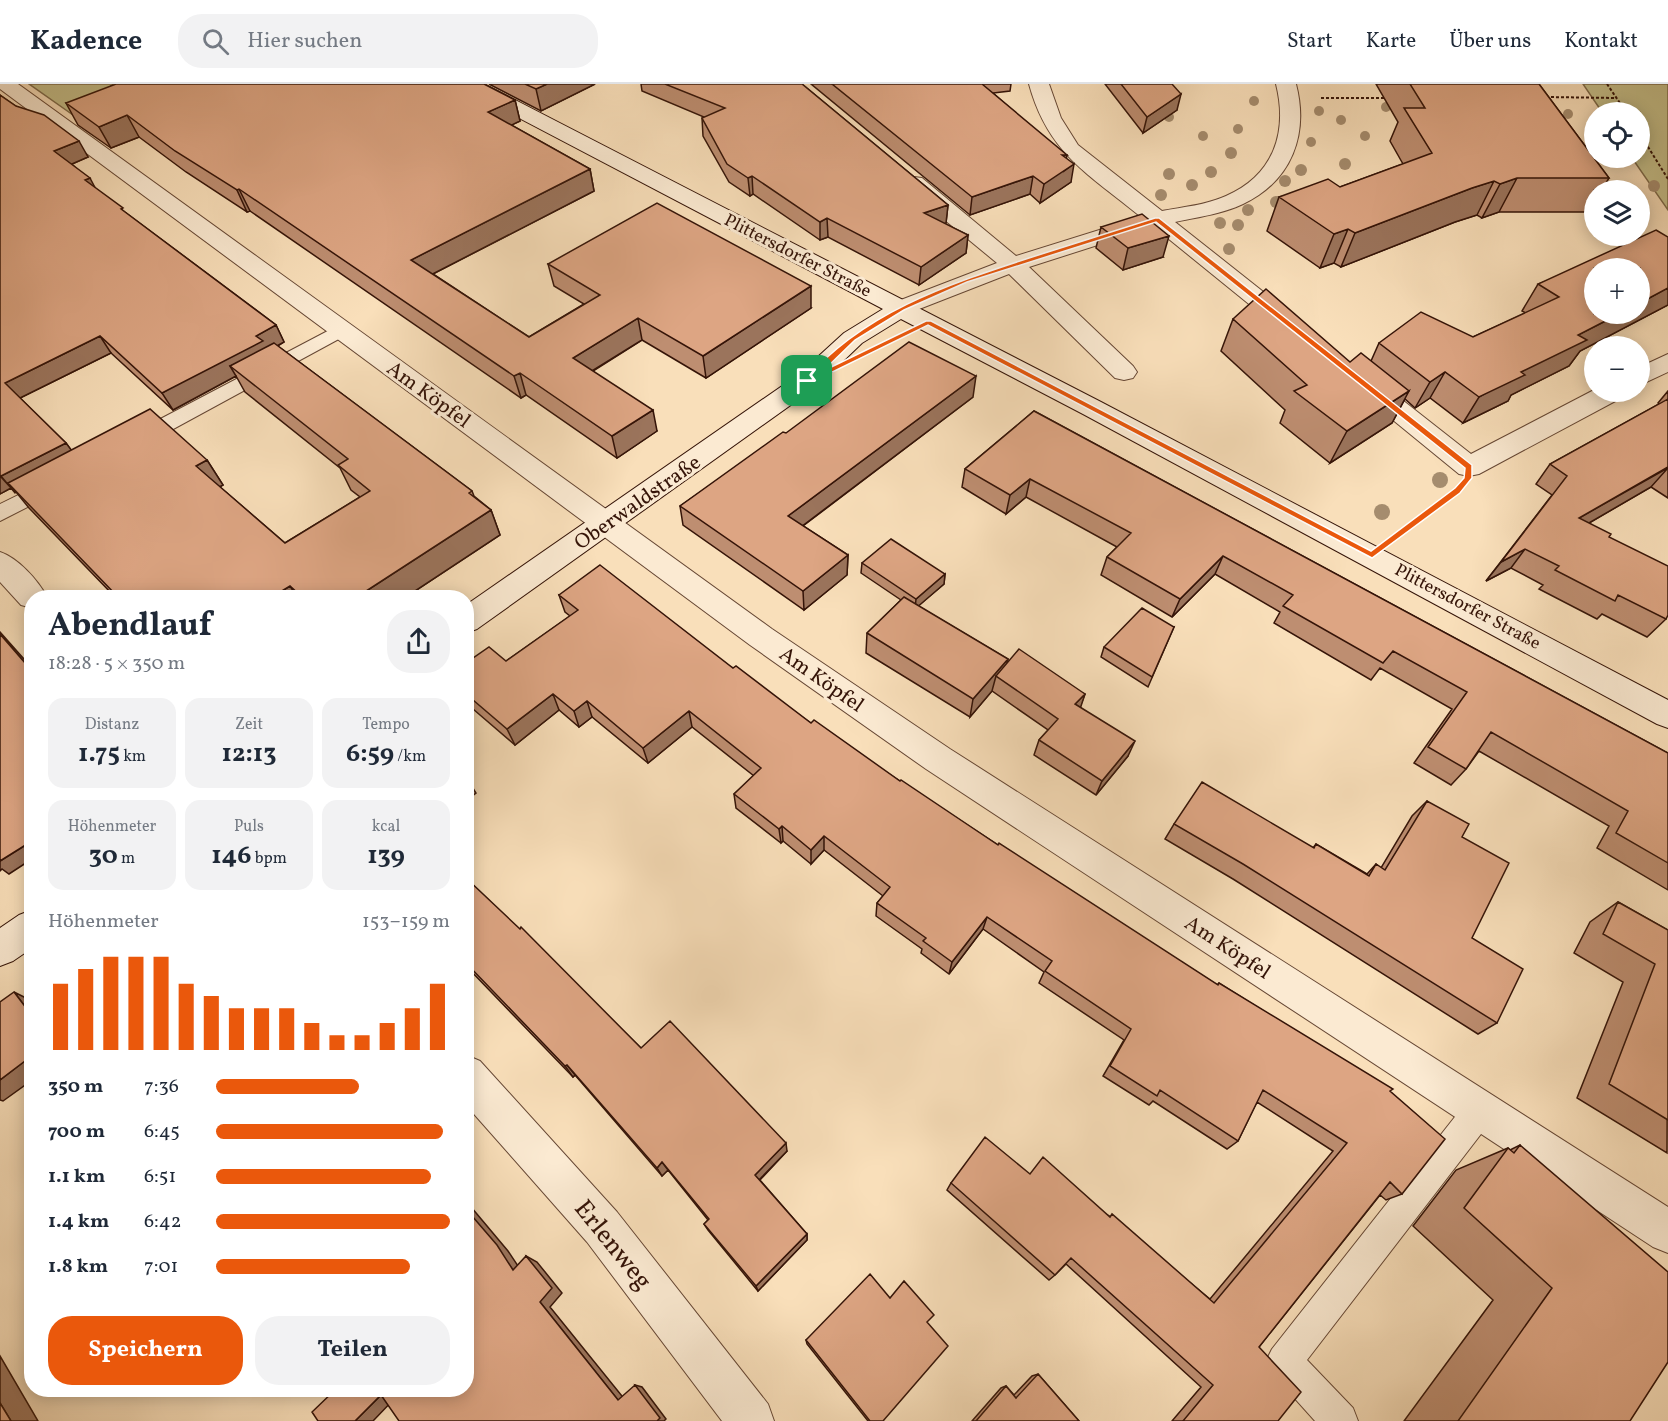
<!DOCTYPE html>
<html lang="de">
<head>
<meta charset="utf-8">
<style>
	body { margin:0; font-family:Vollkorn,serif; background:#f2f2f3; color:#1f2937; height:100vh; display:flex; flex-direction:column; font-size:22px; white-space:nowrap }
	* { box-sizing:border-box; margin:0 }
	p { font-size:20px; color:#747a83 }
	.icon { flex:none; width:33px; height:33px; fill:none; stroke:currentColor; stroke-width:2; stroke-linecap:round; stroke-linejoin:round }
	.map { position:relative; flex:1; overflow:hidden }
	.details { position:absolute; left:24px; top:506px; width:450px; height:807px; display:flex; flex-direction:column; background:#fff; border-radius:24px; box-shadow:0 3px 15px #0003 }
	.details>* { flex:none }
	.buttons { position:absolute; left:1584px; top:18px; display:grid; gap:12px }
	.buttons a { display:grid; place-items:center; width:66px; height:66px; border-radius:50%; background:#fff; box-shadow:0 3px 15px #0003; font-size:30px }
	.pin { position:absolute; display:grid; place-items:center; width:51px; height:51px; color:#fff; margin:-26px; border-radius:12px; box-shadow:0 3px 9px #0006 }
	.round { display:grid; place-items:center; flex:none; width:63px; height:63px; border-radius:24px; background:#f2f2f3 }
	.overview { display:flex; align-items:center; justify-content:space-between; height:102px; padding:0 24px }
	h1 { font-size:33px; font-weight:700; line-height:45px }
	.figures { display:grid; grid-template-columns:repeat(3,1fr); gap:9px; height:102px; padding:6px 24px }
	.figures div { display:grid; align-content:center; border-radius:15px; background:#f2f2f3; text-align:center }
	.figures b { font-size:26px; font-weight:700 }
	.figures small { font-size:16px; font-weight:400 }
	.figures p { font-size:16px }
	.chart { height:168px; padding:12px 24px }
	.chart p { display:flex; justify-content:space-between }
	.chart svg { width:100%; height:108px; margin-top:6px; stroke:#ea580c; stroke-width:6 }
	.primary-button { display:flex; gap:12px; margin-top:auto; padding:12px 24px }
	.primary-button a { flex:1; height:69px; border-radius:24px; background:#ea580c; color:#fff; font-size:24px; font-weight:700; line-height:69px; text-align:center }
	.primary-button a+a { background:#f2f2f3; color:#1f2937 }
	ul { padding:0 24px; list-style:none; font-size:20px }
	li { display:grid; grid-template-columns:96px 72px 1fr; align-items:center; height:45px }
	li i { height:15px; border-radius:8px; background:#ea580c }
	header { display:flex; align-items:center; gap:36px; box-sizing:border-box; height:84px; padding:0 30px; background:#fff; border-bottom:2px solid #e0e1e3 }
	header strong { font-size:28px }
	nav { display:flex; gap:33px; margin-inline-start:auto; font-size:21px }
	.search { width:420px; height:54px; background:#f2f2f3; display:flex; align-items:center; gap:15px; box-sizing:border-box; padding:0 21px; border-radius:24px; color:#747a83; font-size:22px }
	.map>svg:first-child { display:block }
	.green { fill:#c5c08b; stroke:#7d6a4a; stroke-width:1.5 }
	.lines { fill:none; stroke-linecap:round; stroke-linejoin:round }
	.lane-casing { stroke:#664734; stroke-width:2 }
	.street-casing { stroke:#664734; stroke-width:2 }
	.secondary-casing { stroke:#351408; stroke-width:2 }
	.path-far1 { stroke:#351408; stroke-width:2; stroke-dasharray:3 2; stroke-linecap:butt }
	.path { stroke:#351408; stroke-width:3; stroke-dasharray:4 2; stroke-linecap:butt }
	.lane { fill:#fbead2; fill-rule:evenodd }
	.street { fill:#fbead2; fill-rule:evenodd }
	.secondary { fill:#fbead2; fill-rule:evenodd }
	.tree { fill:#a58c6e }
	.wall { fill:#be8e71; stroke:#351408; stroke-width:1.5; fill-rule:evenodd }
	.shaded-wall { fill:#9b745c; stroke:#351408; stroke-width:1.5 }
	.building { fill:#dda583; stroke:#351408; stroke-width:1.5 }
	.route { fill:#ea580c; stroke:#fff; stroke-width:1.5; fill-rule:evenodd }
	.labels { text-anchor:middle; stroke-width:6; stroke-linejoin:round; paint-order:stroke }
	.far-street-label { font-size:18px; fill:#351408; stroke:#fbead2 }
	.street-label { font-size:21px; fill:#351408; stroke:#fbead2 }
	.near-street-label { font-size:26px; fill:#351408; stroke:#fbead2 }
</style>
</head>
<body>
<header>
<strong>Kadence</strong>
<div class="search"><svg class="icon" aria-label="search" viewBox="0 0 24 24"><circle cx="10" cy="10" r="6"/><path d="M15 15l6 6"/></svg>Hier suchen</div>
<nav><a>Start</a><a>Karte</a><a>Über uns</a><a>Kontakt</a></nav>
</header>
<div class="map">
<svg width="1668" height="1337" viewBox="0 0 1668 1337">
	<rect width="100%" height="100%" fill="#f9dfba"/>
	<filter id="stains"><feTurbulence type="fractalNoise" baseFrequency=".00333" numOctaves="4"/><feColorMatrix values="0 0 0 0 .2 0 0 0 0 .09 0 0 0 0 .02 0 0 0 .5 -.17"/></filter>
	<radialGradient id="worn" r=".72"><stop offset=".6" stop-color="#630" stop-opacity="0"/><stop offset="1" stop-color="#630" stop-opacity=".3"/></radialGradient>
	<path class="green" d="M29 0H149L73 31Z
		M1583 0H1668V126L1632 74H1640V28H1602Z"/>
	<g class="lines">
		<g class="lane-casing">
			<path id="lane" d="M341 240 348 242 350 246 348 250 142 362 135 364 128 362 125 357 128 352Z
				M53 394 61 396 64 401 61 406 0 437V420Z
				M1480 1010 1491 1015 1496 1026 1491 1037 1307 1276 1353 1324 1358 1337H1315L1272 1289 1266 1277 1272 1265 1469 1015Z"/>
		</g>
		<g class="street-casing">
			<path id="street" d="M0 0H18L772 545 950 665 1668 1123V1169L1653 1163 926 685 750 561 0 5Z
				M1029 0H1049L1061 34 1078 61 1162 127C1183 123 1206 121 1226 112 1274 91 1288 48 1276 0H1296C1309 50 1292 97 1243 120 1222 130 1198 133 1175 138L1299 236 1302 241 1299 246 1290 248 1281 246 1154 143 1029 183 1133 282 1137 288 1133 294 1124 296 1115 294 1009 190 909 229 901 231 893 229 889 224 893 219 997 179 906 104 903 99 906 94 914 93 922 94 1016 172 1141 133C1089 90 1048 70 1029 0Z
				M1668 270V288L1640 301V283Z
				M1364 291 1373 293 1471 370 1594 306 1625 308 1621 314 1479 390 1469 392 1459 390 1355 305 1351 299 1355 293Z
				M0 468C18 474 38 496 47 513H32V524L21 521 0 498Z
				M466 971 480 977 617 1128 768 1320 774 1337H722L587 1158 466 1021Z"/>
		</g>
		<g class="secondary-casing">
			<path id="secondary" d="M459 0H484L1101 318 1668 616V644L1657 640 1083 330 901 235 862 259 816 303 477 545 466 549V521L798 291 844 249 883 225 462 4Z
				M32 826V864L13 877 0 882V844L19 831Z"/>
		</g>
		<path class="path-far1" d="M1607 0 1626 28
			M106 5 115 0
			M1546 13 1617 14
			M1321 14H1389
			M1640 50 1668 95"/>
		<path class="path" d="M1401 449 1450 412"/>
		<use href="#lane" class="lane"/>
		<use href="#street" class="street"/>
		<use href="#secondary" class="secondary"/>
	</g>
	<g class="tree">
		<circle cx="1254" cy="17" r="5"/>
		<circle cx="1386" cy="23" r="5"/>
		<circle cx="1319" cy="27" r="5"/>
		<circle cx="1568" cy="30" r="5"/>
		<circle cx="1169" cy="33" r="5"/>
		<circle cx="1341" cy="36" r="5"/>
		<circle cx="1238" cy="45" r="5"/>
		<circle cx="1203" cy="52" r="5"/>
		<circle cx="1365" cy="52" r="5"/>
		<circle cx="1311" cy="58" r="5"/>
		<circle cx="1231" cy="69" r="6"/>
		<circle cx="1345" cy="80" r="6"/>
		<circle cx="1301" cy="86" r="6"/>
		<circle cx="1211" cy="88" r="6"/>
		<circle cx="1169" cy="90" r="6"/>
		<circle cx="1285" cy="97" r="6"/>
		<circle cx="1192" cy="101" r="6"/>
		<circle cx="1654" cy="102" r="6"/>
		<circle cx="1161" cy="111" r="6"/>
		<circle cx="1276" cy="118" r="6"/>
		<circle cx="1248" cy="126" r="6"/>
		<circle cx="1220" cy="139" r="6"/>
		<circle cx="1238" cy="141" r="6"/>
		<circle cx="1229" cy="165" r="6"/>
		<circle cx="1440" cy="396" r="8"/>
		<circle cx="1382" cy="428" r="8"/>
	</g>
	<path class="wall" d="M489 0H595L541 27Z
		M641 0H802L948 121 946 139 945 140 968 151 966 169 919 201 828 153 820 156 753 110 750 112 729 98 703 52 702 34 704 33 642 7Z
		M811 0H1011L1010 7 993 9 1066 74 1071 98 1040 119 1030 110 970 131Z
		M1105 0H1172L1177 26 1143 49Z
		M1376 0H1539L1609 94 1602 106H1594V118L1588 128H1499L1482 134 1477 131 1455 138 1341 183 1334 179 1320 184 1267 147 1279 113 1340 103 1403 80 1390 57 1398 38Z
		M0 11 88 73 72 80 95 104 125 128 276 241 284 258 278 262 472 407 474 412 491 426 500 451 406 513H115L29 424 16 408 11 404 0 410ZM111 269 173 326 236 292 245 308 340 384 351 406 360 413 285 459 220 403 223 401 207 376 71 366 66 359 20 314Z
		M515 16 520 37 511 41 590 85 594 107 433 190 529 253 584 220 554 202 548 180 811 224 706 294 642 256 593 287 657 347 617 374 526 311 521 314 250 127 247 128 186 88 139 53 111 64 78 41 66 19Z
		M1101 143 1163 173 1123 186 1096 164Z
		M1668 153V221L1580 267 1569 282 1511 311 1508 317 1463 339 1430 314 1415 324 1405 315 1392 339 1330 379 1280 339 1285 326 1221 267 1233 235 1350 278 1371 277 1379 259 1473 253 1526 229 1522 227 1538 200Z
		M1668 307V414L1651 403 1589 439 1609 453 1666 535 1647 553 1602 530 1597 535 1539 505 1543 501 1511 484 1486 497 1552 411 1536 400 1550 380 1659 320 1658 319Z
		M973 313 803 442 848 471 847 491 804 526 683 441 680 422 786 349Z
		M1034 327 1668 669V806L1597 764 1609 742 1479 667 1466 685 1451 701 1414 679 1452 625 1380 584 1371 596 1274 539 1280 528 1215 490 1172 533 1101 491 1107 473 1117 463 1026 413 1006 430 962 403 965 385Z
		M862 479 945 490 944 500 918 522 1008 575 1007 579 1085 610 1080 623 1128 672 1096 711 1034 671 1039 656 1048 646 992 607 970 633 866 569 867 549 901 516 861 489Z
		M559 511 733 584 811 639 998 761 1217 901 1219 899 1390 1007 1402 1110 1386 1116 1380 1111 1259 1263 1278 1337H1172L1201 1303 1066 1180 1055 1191 1049 1196 947 1106 951 1099 1030 1090 1109 1132 1210 1215 1333 1067 1257 1018 1238 1057 1227 1065 1153 1017 1149 1021 1103 992 1124 956 1039 899 1044 888 983 845 949 890 921 869 922 865 876 832 877 819 883 812 824 766 811 780 783 757 781 759 736 724 734 710 754 692 692 643 648 679 592 633 579 643 559 626 515 661 466 619V579L506 577 570 532 565 528Z
		M1174 543 1148 603 1101 573 1104 563Z
		M1427 717 1462 753 1472 854 1497 939 1478 950 1233 795 1165 755 1174 740 1313 764 1316 760 1367 790 1376 780 1381 784 1412 732Z
		M466 794 641 964 787 1067 760 1096 807 1150V1156L758 1207 708 1146 704 1140 708 1136 668 1086 662 1092 575 991 573 993 466 882Z
		M1618 818 1668 846 1667 1069 1577 1014 1623 898 1574 869 1590 838Z
		M1520 1061 1630 1337H1404L1493 1216 1413 1142 1456 1086 1508 1064 1510 1066Z
		M890 1214 927 1238 883 1337H868L807 1260 806 1256Z
		M1038 1290 1079 1337H972L1001 1304 1006 1302 1014 1311 1032 1292Z"/>
	<path class="shaded-wall" d="M547 0H595L541 27 536 5Z
		M1181 10 1177 26 1143 49 1147 33Z
		M515 16 520 37 493 50 488 28Z
		M127 31 139 53 111 64 99 43Z
		M79 57 88 73 65 83 54 67Z
		M1062 71H1067L1064 87 1074 80 1071 98 1040 119 1044 100Z
		M590 85 594 107 419 197 411 176Z
		M752 92 753 110 750 112 748 94Z
		M1033 92 1030 110 970 131 972 113Z
		M90 94 99 111 85 96Z
		M1517 94 1499 128 1482 134 1500 100Z
		M1494 97 1477 131 1455 138 1341 183 1355 149 1472 104Z
		M239 105 250 127 247 128 237 106Z
		M948 121 946 139 923 148 924 129Z
		M827 134 828 153 820 156V138Z
		M1348 145 1334 179 1320 184 1334 150Z
		M968 151 966 169 919 201 921 183Z
		M1169 152 1163 173 1123 186 1128 164Z
		M811 202V224L706 294 703 272Z
		M1668 204V221L1580 267 1569 282 1511 311 1508 317 1463 339 1479 313 1521 288 1578 251 1619 230H1640V219Z
		M638 234 642 256 579 295 573 274Z
		M276 241 284 258 268 267 230 282 236 292 173 326 162 309 256 252Z
		M100 252 111 269 18 315 5 299Z
		M1445 288 1430 314 1415 324 1430 298Z
		M520 289 526 311 521 314 514 292Z
		M976 292 973 313 789 452 788 432Z
		M1409 307 1392 339 1330 379 1347 347Z
		M653 326 657 347 617 374 612 352Z
		M66 359 78 375 8 399 16 408 15 409 1 392Z
		M207 376 223 401 212 407 196 382Z
		M1668 384 1651 403 1563 454 1579 434Z
		M0 392 11 404 0 410Z
		M1030 395 1026 413 1006 430 1010 411Z
		M491 426 500 451 406 513H357Z
		M1525 465 1511 484 1486 497 1501 478Z
		M848 471 847 491 804 526 803 507Z
		M1223 472 1215 490 1172 533 1180 515Z
		M945 490 944 500 915 525 916 515Z
		M290 502 297 513H272Z
		M0 548 32 584V587L0 550Z
		M1008 575 1003 594 996 592 992 607 970 633 973 615Z
		M553 610 559 626 515 661 507 645Z
		M1085 610 1080 625 1075 620Z
		M587 617 592 633 579 643 574 627Z
		M689 627 692 643 648 679 643 664Z
		M1135 657 1128 672 1096 711 1102 697Z
		M466 693 476 709 466 717Z
		M782 742 783 757 781 759 779 745Z
		M824 752V766L811 780V766Z
		M32 757V775L9 790 2 785 0 787V777Z
		M987 833 983 845 949 890 952 878Z
		M14 908 32 917V927L27 925Z
		M25 977 32 980V996L3 1017 0 1016V996Z
		M567 981 575 991 573 993 565 982Z
		M786 1059 787 1067 757 1098 755 1091Z
		M662 1078 668 1086 662 1092 657 1084Z
		M466 1117 508 1167 524 1191 513 1186 466 1125Z
		M807 1150V1156L758 1207 756 1202Z
		M526 1172 537 1178 562 1209 550 1223 626 1317 618 1316 540 1218Z
		M0 1272 38 1337H11L0 1319Z
		M635 1301 642 1303 666 1335 664 1337H657Z
		M381 1311 397 1312 373 1337H355Z"/>
	<path class="building" d="M116 0H484L515 16 488 28 590 85 411 176 529 253 600 211 548 180 657 119 811 202 703 272 638 234 573 274 653 326 612 352 520 289 514 292 239 105 237 106 175 67 127 31 99 43 66 19Z
		M525 0H547L536 5Z
		M665 0H802L948 121 924 129 968 151 921 183 827 134 820 138 752 92 748 94 727 80 702 34 725 24Z
		M832 0H982L1067 71H1062L1074 80 1044 100 1033 92 972 113Z
		M1121 0H1172L1181 10 1147 33Z
		M1410 0H1539L1609 94H1517L1500 100 1494 97 1472 104 1355 149 1348 145 1334 150 1279 113 1328 95 1340 103 1432 69 1404 24H1425Z
		M0 11 16 22 44 31 79 57 54 67 90 94 85 96 123 124 121 125 276 241 256 252 263 257 162 309 100 252 5 299 66 359 1 392 0 391Z
		M1142 130 1169 152 1128 164 1101 143Z
		M1656 146 1668 153V204L1640 219V184H1594V230H1619L1578 251 1587 256 1521 288 1525 291 1479 313 1445 288 1430 298 1379 259 1421 228 1473 253 1559 213 1538 200Z
		M1266 205 1350 278 1361 269 1409 307 1347 347 1294 307 1307 301 1233 235Z
		M909 258 976 292 788 432 848 471 803 507 680 422 783 348 786 349Z
		M274 259 472 407 469 409 491 426 357 513H302L290 502 272 513H118L8 399 150 325 207 376 196 382 285 459 370 407 338 381 348 375 230 282Z
		M1668 315V383L1579 434 1611 450 1609 453 1668 482V531L1666 535 1618 511 1615 517 1555 486 1559 482 1525 465 1501 478 1567 392 1550 380Z
		M1034 327 1668 669V779L1616 749 1628 727 1491 648 1466 685 1428 663 1467 608 1393 567 1383 579 1283 522 1293 511 1223 472 1180 515 1107 473 1131 449 1030 395 1010 411 965 385Z
		M891 455 945 490 916 515 862 479Z
		M600 481 733 584 736 582 811 639 814 636 900 697 901 696 998 761 999 759 1218 901 1219 899 1393 1005 1390 1007 1445 1055 1402 1110 1390 1098 1259 1263 1301 1308 1278 1337H1183L1213 1301 1071 1174 1055 1191 951 1099 985 1053 1030 1090 1043 1073 1110 1133 1112 1130 1214 1219 1347 1059 1263 1006 1238 1057 1160 1006 1157 1012 1110 982 1131 945 1045 887 1052 877 987 833 952 878 923 857 926 854 877 819 890 803 824 752 811 766 782 742 779 745 734 710 761 684 689 627 643 664 587 617 574 627 553 610 507 645 466 610V579L489 563 506 577 578 526 559 511Z
		M904 513 1008 575 973 615 867 549Z
		M1142 524 1174 543 1152 593 1104 563Z
		M0 550 32 587V757L0 777Z
		M1019 565 1085 610 1075 620 1135 657 1102 697 1039 656 1058 635 996 592Z
		M1202 698 1314 764 1316 760 1369 792 1376 780 1385 786 1427 717 1469 740 1462 753 1509 779 1472 854 1523 885 1497 939 1243 780 1174 740Z
		M466 794 520 845 521 843 641 964 670 937 786 1059 755 1091 807 1150 756 1202 704 1140 709 1135 662 1078 657 1084 567 981 565 982 466 879Z
		M1618 818 1668 846V1036L1609 1000 1655 880 1603 850Z
		M14 908 27 925 30 922 32 924V982L30 984 25 977 0 996V918Z
		M1520 1061 1668 1188V1278L1630 1337H1458L1552 1204 1464 1124 1508 1064 1514 1069Z
		M466 1125 497 1161 513 1186 526 1172 552 1204 540 1218 618 1316 635 1301 660 1334 657 1337H399L381 1311 355 1337H318L312 1328 336 1305H466Z
		M870 1190 890 1214 904 1197 934 1231 927 1238 948 1262 883 1337H870L806 1256Z
		M1038 1290 1079 1337H976L1006 1302 1016 1314Z
		M0 1319 11 1337H0Z"/>
	<path class="route" d="M1155 134H1159L1472 381V394L1460 409 1372 474 928 241 810 299 804 297C862 229 946 201 1029 174 1071 161 1113 147 1155 134ZM1156 138 1465 384 1464 394 1455 404 1371 467 931 237H926L823 287 855 256 904 226 967 198Z"/>
	<g class="labels">
		<g class="far-street-label">
			<text transform="translate(798 171) rotate(27)" y="6">Plittersdorfer Straße</text>
			<text transform="translate(1468 522) rotate(28)" y="6">Plittersdorfer Straße</text>
		</g>
		<g class="street-label">
			<text transform="translate(429 310) rotate(36)" y="7">Am Köpfel</text>
			<text transform="translate(637 418) rotate(-35)" y="7">Oberwaldstraße</text>
			<text transform="translate(822 595) rotate(35)" y="7">Am Köpfel</text>
			<text transform="translate(1228 863) rotate(33)" y="7">Am Köpfel</text>
		</g>
		<g class="near-street-label">
			<text transform="translate(614 1160) rotate(51)" y="9">Erlenweg</text>
		</g>
	</g>
	<rect width="100%" height="100%" filter="url(#stains)"/>
	<rect width="100%" height="100%" fill="url(#worn)"/>
</svg>
<div class="buttons">
<a><svg class="icon" aria-label="locate" viewBox="0 0 24 24"><circle cx="12" cy="12" r="6"/><path d="M12 2v4M12 18v4M2 12h4M18 12h4"/></svg></a>
<a><svg class="icon" aria-label="layers" viewBox="0 0 24 24"><path d="M12 4l9 5-9 5-9-5zM3 14l9 5 9-5"/></svg></a>
<a>+</a>
<a>−</a>
</div>
<div class="pin" style="left:807px;top:297px;background:#1e9e55"><svg class="icon" aria-label="arrive" viewBox="0 0 24 24"><path d="M6 21V4h12l-3 4 3 4H6"/></svg></div>
<section class="details">
<div class="overview"><div><h1>Abendlauf</h1><p>18:28 · 5 × 350 m</p></div><a class="round"><svg class="icon" aria-label="share" viewBox="0 0 24 24"><path d="M12 15V3M7 8l5-5 5 5M5 13v7h14v-7"/></svg></a></div>
<div class="figures">
<div><p>Distanz</p><b>1.75<small> km</small></b></div>
<div><p>Zeit</p><b>12:13</b></div>
<div><p>Tempo</p><b>6:59<small> /km</small></b></div>
</div>
<div class="figures">
<div><p>Höhenmeter</p><b>30<small> m</small></b></div>
<div><p>Puls</p><b>146<small> bpm</small></b></div>
<div><p>kcal</p><b>139</b></div>
</div>
<div class="chart"><p><span>Höhenmeter</span>153–159 m</p>
<svg viewBox="0 0 160 44" preserveAspectRatio="none"><path d="M5 44V17M15 44V11M25 44V6M35 44V6M45 44V6M55 44V17M65 44V22M75 44V27M85 44V27M95 44V27M105 44V33M115 44V38M125 44V38M135 44V33M145 44V27M155 44V17"/></svg>
</div>
<ul>
<li><b>350 m</b>7:36<i style="width:61%"></i></li>
<li><b>700 m</b>6:45<i style="width:97%"></i></li>
<li><b>1.1 km</b>6:51<i style="width:92%"></i></li>
<li><b>1.4 km</b>6:42<i style="width:100%"></i></li>
<li><b>1.8 km</b>7:01<i style="width:83%"></i></li>
</ul>
<div class="primary-button"><a>Speichern</a><a>Teilen</a></div>
</section>
</div>
</body>
</html>
